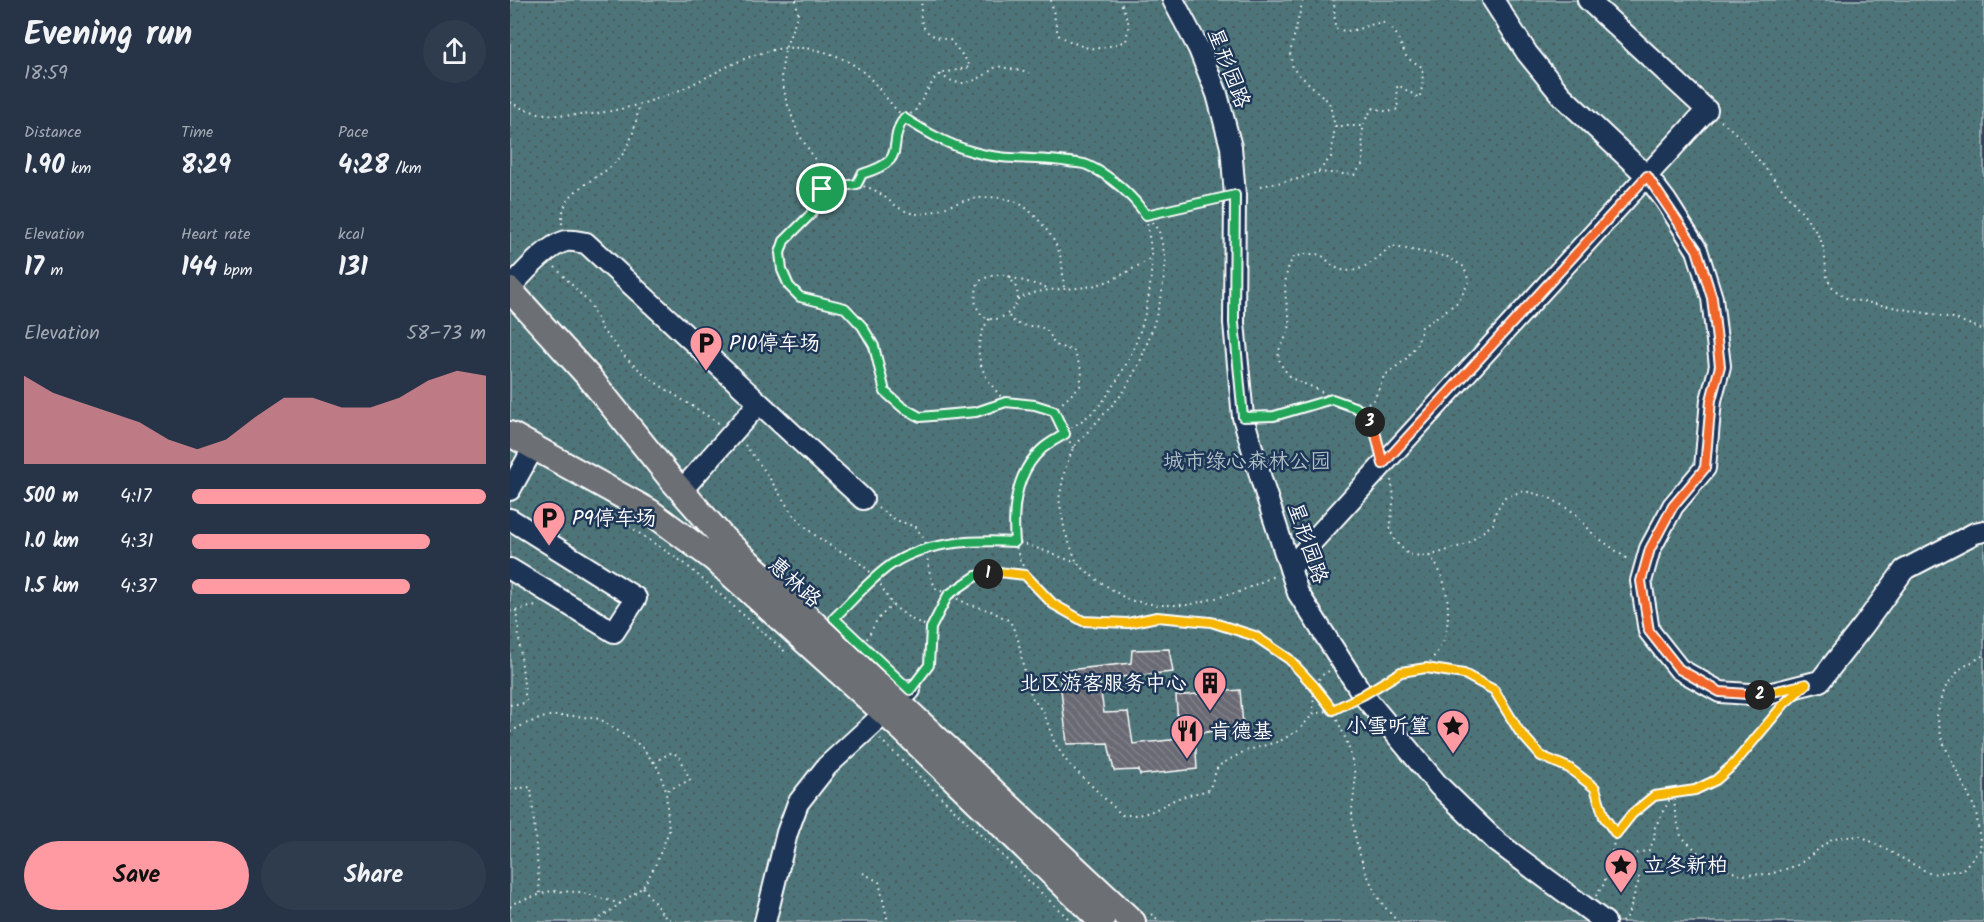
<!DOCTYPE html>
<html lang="en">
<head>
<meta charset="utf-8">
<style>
	body { margin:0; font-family:Kalam,"LXGW WenKai TC",sans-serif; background:#2f3c4e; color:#f1f3f6; height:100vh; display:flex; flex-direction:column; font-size:22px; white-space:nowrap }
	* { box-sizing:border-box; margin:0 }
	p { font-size:20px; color:#a4aab4 }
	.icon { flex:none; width:33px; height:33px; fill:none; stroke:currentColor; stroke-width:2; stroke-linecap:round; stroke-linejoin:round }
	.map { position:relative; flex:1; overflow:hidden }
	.panel { display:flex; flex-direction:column; background:#273447; width:510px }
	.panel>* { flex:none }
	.pin { position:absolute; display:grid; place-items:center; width:51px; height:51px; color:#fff; margin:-26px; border:3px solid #fff; border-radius:50%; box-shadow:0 2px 6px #0007 }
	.km { position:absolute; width:30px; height:30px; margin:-15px; border-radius:50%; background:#222; color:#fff; font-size:16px; line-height:30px; text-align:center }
	.round { display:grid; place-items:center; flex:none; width:63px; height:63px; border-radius:32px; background:#2f3c4e }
	.summary { display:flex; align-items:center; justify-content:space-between; height:102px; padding:0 24px }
	h1 { font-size:33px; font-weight:700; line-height:45px }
	.stats { display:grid; grid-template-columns:repeat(3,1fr); gap:9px; height:102px; padding:6px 24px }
	.stats div { display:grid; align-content:center }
	.stats b { font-size:26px; font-weight:700 }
	.stats small { font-size:16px; font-weight:400 }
	.stats p { font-size:16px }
	.chart { height:168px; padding:12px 24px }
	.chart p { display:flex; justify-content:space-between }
	.chart svg { width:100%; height:108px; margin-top:6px; fill:#ff9aa2; opacity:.7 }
	.action { display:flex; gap:12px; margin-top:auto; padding:12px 24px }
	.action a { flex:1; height:69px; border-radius:36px; background:#ff9aa2; color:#111; font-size:24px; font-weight:700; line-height:69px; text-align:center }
	.action a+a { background:#2f3c4e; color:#f1f3f6 }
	ul { padding:0 24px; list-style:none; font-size:20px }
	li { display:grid; grid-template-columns:96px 72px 1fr; align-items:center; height:45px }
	li i { height:15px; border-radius:8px; background:#ff9aa2 }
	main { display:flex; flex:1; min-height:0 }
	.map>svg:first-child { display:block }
	.park { fill:url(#park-dots); stroke:#a6babc; stroke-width:1.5 }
	.building { fill:url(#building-back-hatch); stroke:#fff; stroke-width:1.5 }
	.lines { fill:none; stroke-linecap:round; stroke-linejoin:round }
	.minor-casing { stroke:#fff; stroke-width:24 }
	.major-casing { stroke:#fff; stroke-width:28 }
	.path { stroke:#fff; stroke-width:2; stroke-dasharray:1.5 4.5; stroke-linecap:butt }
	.minor { stroke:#1d3557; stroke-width:20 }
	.major { stroke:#6c6f75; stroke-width:24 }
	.split-1-casing { stroke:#fff; stroke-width:12 }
	.split-2-casing { stroke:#fff; stroke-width:12 }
	.split-3-casing { stroke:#fff; stroke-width:12 }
	.split-4-casing { stroke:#fff; stroke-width:12 }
	.split-1 { stroke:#22a559; stroke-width:8 }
	.split-2 { stroke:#f5b400; stroke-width:8 }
	.split-3 { stroke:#f0652b; stroke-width:8 }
	.split-4 { stroke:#22a559; stroke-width:8 }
	.labels { text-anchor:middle; stroke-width:5; stroke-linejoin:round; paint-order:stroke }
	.street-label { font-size:21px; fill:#fff; stroke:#1d3557 }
	.poi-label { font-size:21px; fill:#fff; stroke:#1d3557; text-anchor:start }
	.park-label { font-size:21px; fill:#afc1c3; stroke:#1d3557 }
</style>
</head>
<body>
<main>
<section class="panel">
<div class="summary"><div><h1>Evening run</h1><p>18:59</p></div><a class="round"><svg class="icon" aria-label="share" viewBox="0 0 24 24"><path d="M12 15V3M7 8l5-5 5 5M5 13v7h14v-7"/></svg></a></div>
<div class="stats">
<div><p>Distance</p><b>1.90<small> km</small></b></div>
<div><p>Time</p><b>8:29</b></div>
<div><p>Pace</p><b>4:28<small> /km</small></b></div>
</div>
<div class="stats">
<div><p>Elevation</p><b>17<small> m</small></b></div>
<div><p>Heart rate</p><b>144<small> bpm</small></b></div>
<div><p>kcal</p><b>131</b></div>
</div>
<div class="chart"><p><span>Elevation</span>58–73 m</p>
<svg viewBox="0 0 160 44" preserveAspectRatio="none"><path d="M0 44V8L10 15L20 19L30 23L40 27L50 34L60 38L70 34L80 25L90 17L100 17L110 21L120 21L130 17L140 10L150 6L160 8V44z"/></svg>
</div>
<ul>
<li><b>500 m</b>4:17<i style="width:100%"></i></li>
<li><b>1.0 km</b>4:31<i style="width:81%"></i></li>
<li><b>1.5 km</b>4:37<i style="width:74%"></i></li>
</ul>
<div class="action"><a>Save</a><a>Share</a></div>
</section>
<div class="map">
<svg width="1474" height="922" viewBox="0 0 1474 922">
	<defs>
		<pattern id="park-dots" width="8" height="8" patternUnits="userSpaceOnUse" patternTransform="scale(1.5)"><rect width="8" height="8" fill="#4d7579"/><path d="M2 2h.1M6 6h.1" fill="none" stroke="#4c5c5e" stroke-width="1.8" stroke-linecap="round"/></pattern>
		<pattern id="building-back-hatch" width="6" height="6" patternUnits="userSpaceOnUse" patternTransform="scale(1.5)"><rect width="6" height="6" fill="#696a73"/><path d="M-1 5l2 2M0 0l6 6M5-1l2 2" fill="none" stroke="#808088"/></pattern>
	</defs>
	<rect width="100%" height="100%" fill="#34455f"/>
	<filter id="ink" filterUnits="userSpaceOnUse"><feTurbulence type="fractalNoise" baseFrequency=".0167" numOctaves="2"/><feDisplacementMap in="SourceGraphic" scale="12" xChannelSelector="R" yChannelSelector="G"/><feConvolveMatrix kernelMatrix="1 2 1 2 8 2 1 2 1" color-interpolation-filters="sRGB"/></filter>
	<g filter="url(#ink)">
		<path class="park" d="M0 0H1474V922H0Z"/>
		<path class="building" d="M659 649 663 672 589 679 594 713 618 712 623 744 669 739 666 696 730 690 733 726 685 734 687 769 630 775 629 770 604 771 598 743 557 744 549 671 621 663 622 650Z"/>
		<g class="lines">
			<g class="minor-casing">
				<path id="minor" d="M663 0 689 49 707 94 721 147 725 195 724 323 733 417 752 482 788 593 853 695 929 786 987 842 1095 922
					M983 0 1017 53 1051 95 1137 176 1156 201 1187 250 1202 298 1210 366 1201 400 1195 468 1163 506 1140 549 1131 581 1139 631 1169 669 1210 692 1254 695 1310 681 1354 625 1394 570 1465 533 1474 531
					M0 288C13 273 37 246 56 241 62 240 69 242 76 243L353 499
					M0 490 24 447
					M171 491 249 403
					M0 519 126 598 104 632 0 569
					M780 569 802 542 1197 110 1078 0
					M255 922 277 833 288 803 317 766 400 690"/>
			</g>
			<g class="major-casing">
				<path id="major" d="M0 290 79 377 161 479 213 538 623 922
					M0 434 139 511 204 559 391 728 592 922"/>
			</g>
			<path class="path" d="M286 0 288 14 275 49 271 75 276 100 288 133 303 156 311 173 312 189 301 214 274 241 270 253 272 270 279 286 290 296 335 308 352 326 364 346 375 392 392 407 410 416 466 412 497 402 525 405 544 411 563 448
				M541 0 548 35C579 51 583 52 616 41L619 24 610 0
				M430 74C452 91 467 81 487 66L519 73
				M0 102C42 129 122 110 165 92 197 79 225 59 259 51 288 43 324 50 348 68 367 81 378 104 395 118 403 125 414 132 424 137 451 151 483 158 514 159 536 160 562 157 581 168 599 178 623 193 633 211 637 219 638 227 639 236 648 291 629 352 596 397 578 423 550 431 530 451 513 468 503 496 503 521 504 548 511 571 530 590 556 617 584 628 622 622 630 621 639 618 647 618 674 616 723 624 747 637 796 663 841 723 845 780 845 791 842 803 842 814 844 841 854 872 867 895 872 905 881 914 888 922
				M1211 121C1232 136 1247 159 1264 179 1279 198 1297 216 1309 237 1324 266 1303 279 1338 299L1443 318 1474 330
				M825 126H852
				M808 172 844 175 853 164C854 141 847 125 864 108L878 112 888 109 886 90 888 85 909 98C913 88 913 78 912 67L897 58 886 34 877 23C856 21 846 37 825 28L824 0
				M347 184 352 174 365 170 377 163 385 154 389 126 394 118 405 111 425 78 430 74 460 67 458 62 440 40C413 36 408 26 412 0
				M751 186 788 179 808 172 821 157 825 126 819 102 783 69 780 53 793 0
				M312 189C331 186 348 181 366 191 378 198 386 209 401 213 417 217 434 207 450 202 467 197 487 195 504 201 521 207 544 236 549 252 553 263 553 277 554 289
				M709 199 636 215 649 231 656 261 651 299 642 330 630 362 613 393 563 448 555 469 549 499 555 532 567 563 583 577 618 600 648 605H678L729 592 764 576
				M52 224C50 190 84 182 104 164 121 148 125 128 129 106
				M45 267 80 304 93 331 118 360 140 379 210 424
				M500 277 538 288
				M508 299 507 289 499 276C487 273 480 275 468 282 467 289 464 298 466 305 475 330 502 318 508 299 537 285 557 292 586 285 606 280 624 268 641 258
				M499 316C510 333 527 320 538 332 541 335 543 342 545 345L564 351 572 372 570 386 544 411
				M479 319C458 351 472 377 495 401
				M822 399C815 395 809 389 802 387 793 383 785 382 778 374 757 350 777 345 780 324 781 318 777 311 777 306 774 290 774 270 784 257 792 255 805 252 812 256 816 258 819 263 823 266 845 280 866 260 881 246L938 257 954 267 959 282 948 302 912 327 907 344 895 360 874 376 864 400 847 408
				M750 416H764L822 399 847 408 864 427 868 444
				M235 445 255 471 281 512 302 533 319 545 344 558 366 577 382 605 401 619 421 628
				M881 480 884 496 880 530 885 541 899 555 919 556C937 573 942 611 935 636 933 646 922 658 916 668
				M368 508 386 520 406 527 414 539 420 574 425 588 458 604 481 611 500 621 508 639 516 681 523 699 534 713 545 744 558 763 612 815C640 816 643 810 666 799 676 795 688 793 699 790L708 766 735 751 770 741 789 730 803 714 804 686 812 675 819 671
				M94 510 174 563 278 654
				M919 556 957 544 983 524 986 511 995 497 1014 491 1038 497 1065 513 1083 534 1120 561
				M0 611 26 606
				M325 617C344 599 361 578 382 564 408 546 476 535 506 542 527 547 547 556 567 563
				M354 644 367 620 382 605
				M409 678 419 665 421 628 438 595 466 576 489 572 515 575
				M866 686 891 672 916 668 954 674 984 690 1009 731 1031 756 1059 768 1085 788 1094 817 1106 834C1115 823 1132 801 1146 796 1165 789 1185 791 1204 781 1228 768 1252 730 1269 709
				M0 705 16 703 6 610
				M803 714 823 710 837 702
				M0 732 15 724 38 716H65L90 719 131 746 148 768 156 791 159 831 145 866 133 887 85 922
				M370 739 562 922
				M144 762 162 752 170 757 180 780 156 791
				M0 789 21 787 30 895
				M1164 793 1165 812 1171 836 1197 861 1230 875 1260 874 1288 865 1323 838 1351 836 1421 874 1452 870 1471 849 1466 811 1432 740 1427 715 1435 688 1450 669 1474 655
				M353 873 369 882 378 922
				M133 887 154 916 166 922
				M1086 896 1094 884 1106 834
				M0 907 4 903 41 891 70 892 111 904
				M641 914 651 922
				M1112 922C1124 909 1122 894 1130 879L1123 870 1120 860 1128 853 1139 850 1144 840 1145 827 1162 795"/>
			<use href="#minor" class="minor"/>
			<use href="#major" class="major"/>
		</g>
	</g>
	<g class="lines" filter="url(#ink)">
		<g class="split-1-casing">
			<path id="split-1" d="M312 189 301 214 274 241 270 253 272 270 279 286 290 297 335 308 352 326 364 346 375 392 392 407 410 417 466 412 496 402 525 405 544 411 555 434C547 439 538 443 531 450 506 473 502 509 505 542 465 540 417 541 382 564 361 578 343 600 324 618L400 690 419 665 421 628 438 595 466 576 478 574"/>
		</g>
		<g class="split-2-casing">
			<path id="split-2" d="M478 574 489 572 515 575 543 604 573 621 618 623 647 617 701 622 745 636 779 659 804 686 823 710 853 695 891 672 916 668 954 674 984 690 1009 731 1031 756 1059 768 1085 788 1094 817 1106 834 1122 814 1144 796 1185 790 1206 780 1224 764 1275 703 1296 684 1250 695"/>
		</g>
		<g class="split-3-casing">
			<path id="split-3" d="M860 422 864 427 873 464 1137 176 1187 250 1202 298 1210 366 1201 400 1195 468 1163 506 1140 549 1131 581 1139 631 1169 669 1210 692 1250 695"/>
		</g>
		<g class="split-4-casing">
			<path id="split-4" d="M312 189 347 184 352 174C401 159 375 147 394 118 416 132 438 145 464 152 494 161 528 157 559 162 565 163 572 163 577 165 600 175 622 195 636 215L725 195 724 323 733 417 764 416 822 399 847 408 860 422"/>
		</g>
		<use href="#split-1" class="split-1"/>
		<use href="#split-2" class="split-2"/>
		<use href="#split-3" class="split-3"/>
		<use href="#split-4" class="split-4"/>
	</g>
	<defs>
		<g id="parking-pin" transform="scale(1.725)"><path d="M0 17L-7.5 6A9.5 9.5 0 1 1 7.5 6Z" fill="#ff9aa2" stroke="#1d3557"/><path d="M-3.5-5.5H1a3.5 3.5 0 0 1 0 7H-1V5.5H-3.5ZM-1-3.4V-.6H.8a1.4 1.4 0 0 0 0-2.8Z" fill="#111"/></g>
		<g id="building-pin" transform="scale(1.725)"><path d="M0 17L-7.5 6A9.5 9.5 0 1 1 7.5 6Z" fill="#ff9aa2" stroke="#1d3557"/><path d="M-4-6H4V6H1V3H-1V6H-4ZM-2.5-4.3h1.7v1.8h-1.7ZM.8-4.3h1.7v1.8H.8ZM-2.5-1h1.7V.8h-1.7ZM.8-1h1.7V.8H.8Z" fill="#111"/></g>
		<g id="sight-pin" transform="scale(1.725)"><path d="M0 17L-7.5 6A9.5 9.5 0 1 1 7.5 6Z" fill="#ff9aa2" stroke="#1d3557"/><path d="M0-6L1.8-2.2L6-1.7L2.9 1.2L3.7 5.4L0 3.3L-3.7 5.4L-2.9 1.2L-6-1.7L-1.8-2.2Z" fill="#111"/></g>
		<g id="restaurant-pin" transform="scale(1.725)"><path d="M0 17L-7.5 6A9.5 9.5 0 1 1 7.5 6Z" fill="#ff9aa2" stroke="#1d3557"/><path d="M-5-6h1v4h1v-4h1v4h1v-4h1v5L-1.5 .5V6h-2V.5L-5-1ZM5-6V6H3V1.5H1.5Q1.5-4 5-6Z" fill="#111"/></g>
	</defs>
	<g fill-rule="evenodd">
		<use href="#parking-pin" x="196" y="343"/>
		<use href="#parking-pin" x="39" y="518"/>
		<use href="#building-pin" x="700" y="683"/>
		<use href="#sight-pin" x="943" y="726"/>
		<use href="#restaurant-pin" x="677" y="731"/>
		<use href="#sight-pin" x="1111" y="865"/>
	</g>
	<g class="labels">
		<g class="street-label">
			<text transform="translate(719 68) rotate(69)" y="7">星形园路</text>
			<text transform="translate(798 543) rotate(71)" y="7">星形园路</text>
			<text transform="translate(285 582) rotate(42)" y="7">惠林路</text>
		</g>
		<g class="poi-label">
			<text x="219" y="350">P10停车场</text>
			<text x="62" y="525">P9停车场</text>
			<text x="677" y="690" text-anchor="end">北区游客服务中心</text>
			<text x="920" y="733" text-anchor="end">小雪听篁</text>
			<text x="700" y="738">肯德基</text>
			<text x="1134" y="872">立冬新柏</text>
		</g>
		<g class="park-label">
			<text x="737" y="468">城市绿心森林公园</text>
		</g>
	</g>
</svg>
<div class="pin" style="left:312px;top:189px;background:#1e9e55"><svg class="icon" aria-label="arrive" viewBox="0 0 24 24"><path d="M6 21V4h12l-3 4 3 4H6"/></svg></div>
<b class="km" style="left:478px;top:574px">1</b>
<b class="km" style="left:1250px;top:695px">2</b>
<b class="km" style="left:860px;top:422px">3</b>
</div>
</main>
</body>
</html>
